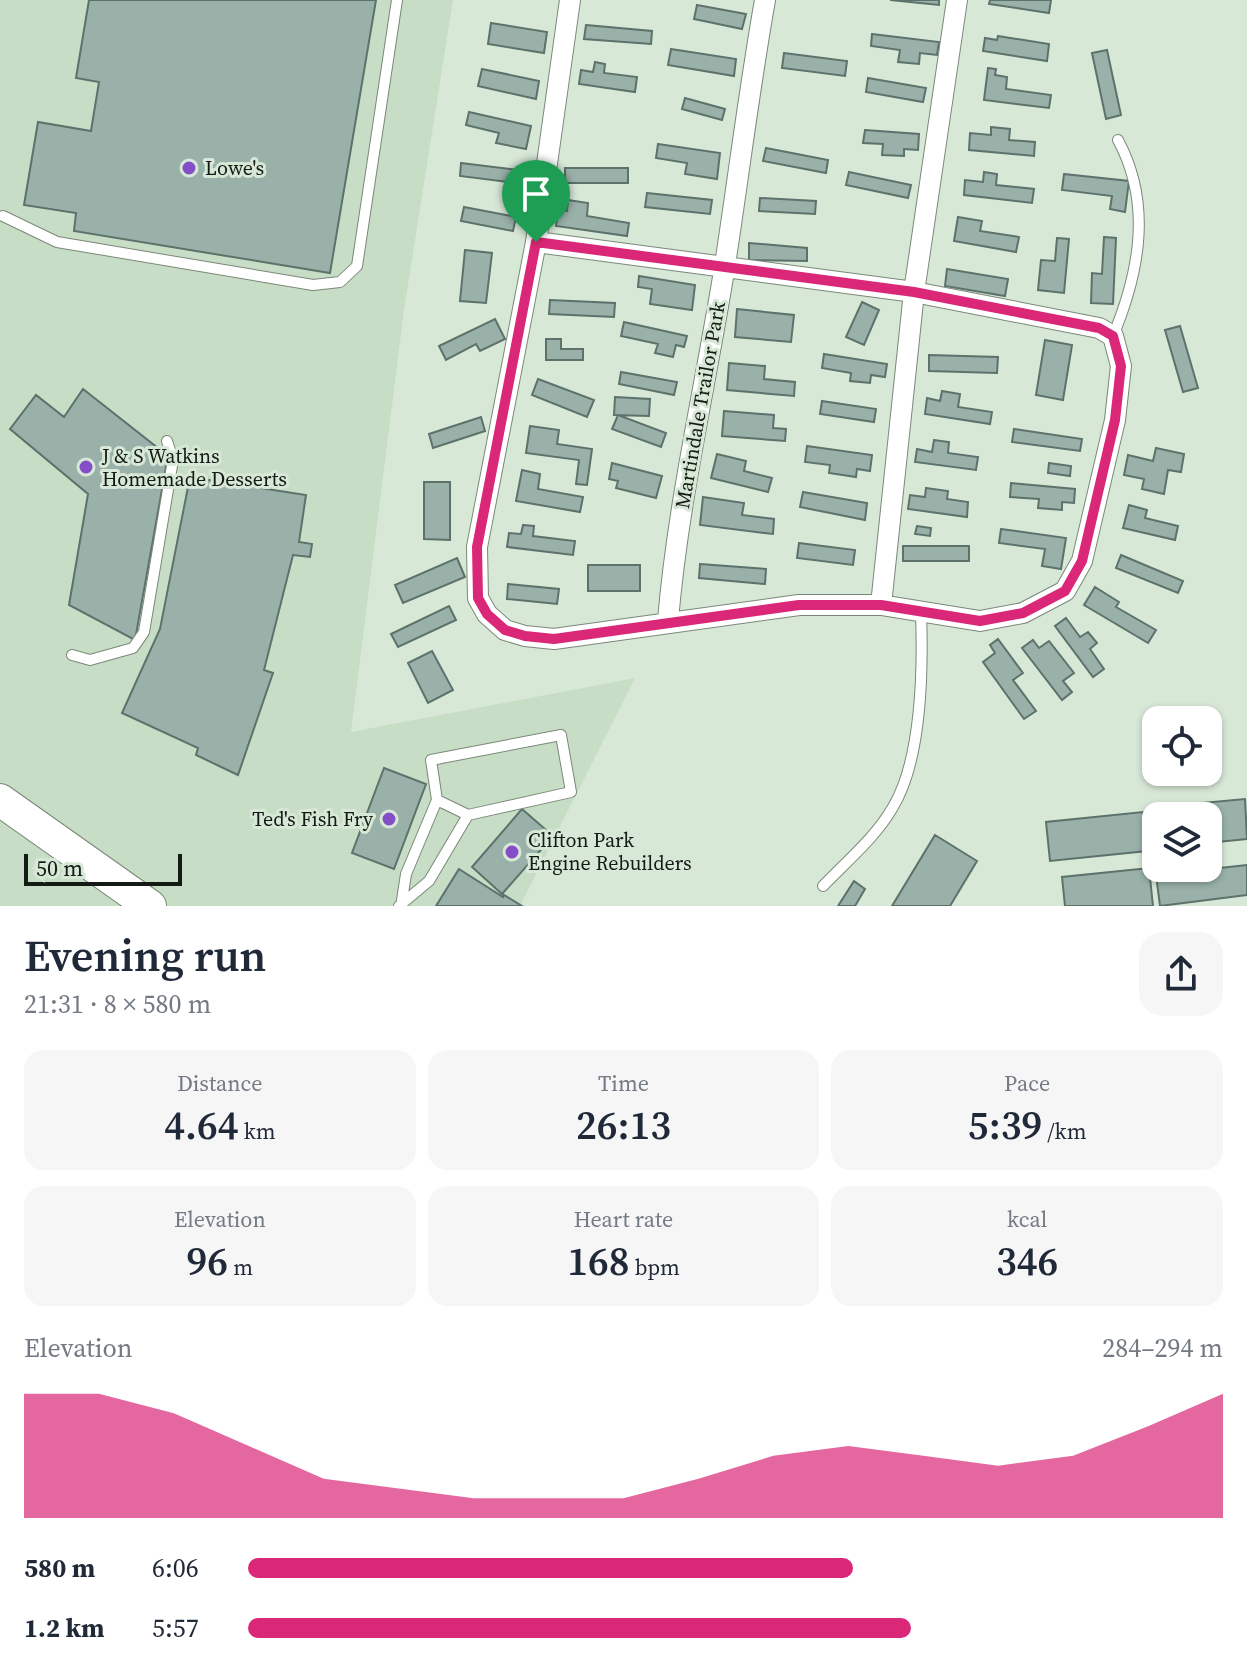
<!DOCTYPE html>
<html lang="en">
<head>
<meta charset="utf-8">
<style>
	body { margin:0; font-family:"Source Serif 4",serif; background:#f6f6f7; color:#1f2937; height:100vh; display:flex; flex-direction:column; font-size:30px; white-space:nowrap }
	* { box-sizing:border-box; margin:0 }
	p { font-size:26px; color:#747a83 }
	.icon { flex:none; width:44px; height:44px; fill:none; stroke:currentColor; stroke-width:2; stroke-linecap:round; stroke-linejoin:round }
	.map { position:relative; height:906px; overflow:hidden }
	.sheet { display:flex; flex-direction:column; background:#fff; flex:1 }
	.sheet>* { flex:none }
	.tools { position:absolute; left:1142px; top:706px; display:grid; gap:16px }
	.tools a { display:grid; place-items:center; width:80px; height:80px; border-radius:16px; background:#fff; box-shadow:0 2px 6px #0004; font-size:40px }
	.scale { position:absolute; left:24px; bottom:20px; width:158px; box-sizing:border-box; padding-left:8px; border:4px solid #141a14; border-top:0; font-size:22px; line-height:28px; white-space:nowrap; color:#141a14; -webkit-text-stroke:6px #d8e8d7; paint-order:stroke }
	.pin { position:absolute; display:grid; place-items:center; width:68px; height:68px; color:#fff; margin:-82px -34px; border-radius:50% 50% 50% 0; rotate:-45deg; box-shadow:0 0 8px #0007 }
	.pin .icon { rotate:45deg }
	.round { display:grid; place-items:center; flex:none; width:84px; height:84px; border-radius:24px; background:#f6f6f7 }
	.summary { display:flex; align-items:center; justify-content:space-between; height:136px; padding:0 24px }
	h1 { font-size:44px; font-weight:600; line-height:60px }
	.metrics { display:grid; grid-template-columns:repeat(3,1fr); gap:12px; height:136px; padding:8px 24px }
	.metrics div { display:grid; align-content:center; border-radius:20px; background:#f6f6f7; text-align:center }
	.metrics b { font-size:40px; font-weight:600 }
	.metrics small { font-size:22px; font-weight:400 }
	.metrics p { font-size:22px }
	.chart { height:224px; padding:16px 24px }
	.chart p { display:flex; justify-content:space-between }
	.chart svg { width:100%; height:144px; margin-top:8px; fill:#db2777; opacity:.7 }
	ul { padding:0 24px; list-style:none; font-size:26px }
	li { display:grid; grid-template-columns:128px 96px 1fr; align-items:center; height:60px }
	li i { height:20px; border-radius:10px; background:#db2777 }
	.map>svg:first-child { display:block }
	.built { fill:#c8ddc6 }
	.building { fill:#9ab1aa; stroke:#5c726b; stroke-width:2 }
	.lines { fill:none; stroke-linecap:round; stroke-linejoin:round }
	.lane-casing { stroke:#7a8879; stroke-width:12 }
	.street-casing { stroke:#7a8879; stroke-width:22 }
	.primary-casing { stroke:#7a8879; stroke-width:34 }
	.lane { stroke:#fff; stroke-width:10 }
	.street { stroke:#fff; stroke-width:20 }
	.primary { stroke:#fff; stroke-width:32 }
	.route-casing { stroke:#fff; stroke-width:16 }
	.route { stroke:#db2777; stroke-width:10 }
	.poi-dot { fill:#844ec6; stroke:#d8e8d7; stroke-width:3 }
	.labels { text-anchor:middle; stroke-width:6; stroke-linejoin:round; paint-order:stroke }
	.poi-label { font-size:20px; fill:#141a14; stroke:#d8e8d7; text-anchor:start }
	.street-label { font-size:20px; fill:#141a14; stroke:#d8e8d7 }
</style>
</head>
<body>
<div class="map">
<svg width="1247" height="906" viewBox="0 0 1247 906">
	<rect width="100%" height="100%" fill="#d8e8d7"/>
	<path class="built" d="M0 0H453L404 310 351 732 635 678 520 906H0Z"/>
	<path class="building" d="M89 0H376L330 273 74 231 76 213 24 205 38 122 91 131 99 82 76 78Z
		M890 0H939V5Z
		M990 0H1051L1049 13 989 4Z
		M697 5 746 14 742 29 694 19Z
		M491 23 547 32 544 53 488 44Z
		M586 25 652 31 651 44 584 39Z
		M872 34 939 42 937 55 920 53 919 64 898 62 900 50 871 46Z
		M998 36 1049 44 1047 61 983 51 985 38 997 40Z
		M671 49 736 59 734 76 668 65Z
		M1107 50 1121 115 1106 119 1092 53Z
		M784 53 847 61 845 76 782 68Z
		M595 62 605 64 604 73 637 77 635 92 579 84 581 70 593 72Z
		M988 68 996 69 995 75 1007 77 1006 89 1051 95 1049 108 984 100Z
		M482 69 539 81 536 99 478 86Z
		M868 78 926 88 923 102 866 92Z
		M685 98 725 109 722 120 682 109Z
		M469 112 531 126 526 149 496 143 499 133 466 125Z
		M991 127 1010 129 1009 140 1035 142 1034 156 969 150 970 133 991 135Z
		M865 130 919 134 918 150 904 149V156L882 155 883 144 863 143Z
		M658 144 720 153 717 179 685 174 687 163 656 158Z
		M766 148 828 160 826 173 763 161Z
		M461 163 526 171 524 184 460 176Z
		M565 168H628V183H565Z
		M849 172 911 185 908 198 846 185Z
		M984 172 997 174 996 185 1034 189 1032 203 964 195 965 180 983 182Z
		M1064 174 1129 181 1125 212 1110 209 1112 196 1062 190Z
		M647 193 712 200 710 214 645 207Z
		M760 198 816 201 815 214 759 211Z
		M568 200 588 203 587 216 629 223 627 236 556 226 558 210 567 211Z
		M464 207 516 217 513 231 461 221Z
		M958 217 982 221 980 231 1019 237 1016 252 954 241Z
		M1104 237 1116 238 1113 304 1091 303 1092 273 1102 274Z
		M1057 238 1069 239 1064 293 1038 290 1041 260 1055 261Z
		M749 243 807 248V261L749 260Z
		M465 250 492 253 486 303 460 301Z
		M947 269 1008 279 1005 296 945 286Z
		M639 276 695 285 692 310 650 304 652 289 638 287Z
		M550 300 615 303 614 317 549 314Z
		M862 302 879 310 864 345 846 337Z
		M737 309 794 315 791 342 735 337Z
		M495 319 505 339 480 351 476 344 446 360 439 346Z
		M624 322 687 336 684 347 676 345 673 357 655 353 658 344 621 336Z
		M1180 326 1198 388 1183 392 1165 330Z
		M546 339H561V349H583V360H546Z
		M1045 340 1072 345 1063 400 1036 395Z
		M824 354 887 364 885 377 871 375 870 383 850 381 851 373 822 368Z
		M929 355 998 357 997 373 929 371Z
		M729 363 765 366 764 379 795 382 794 396 727 390Z
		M621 372 677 382 674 395 619 384Z
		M538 379 594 400 587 417 532 395Z
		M83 389 168 456 135 640 69 605 88 494 10 429 36 395 64 417Z
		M942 391 960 394 958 407 992 412 990 424 925 414 927 398 940 401Z
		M615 397 650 399 649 416 614 415Z
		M822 401 876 409 874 422 820 414Z
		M724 411 774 415 773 428 786 429 785 441 722 436Z
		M618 415 666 433 661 447 612 429Z
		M481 417 485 431 433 448 429 434Z
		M530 426 559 430 557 444 592 449 587 485 576 484 579 460 526 453Z
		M1014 429 1082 439 1080 451 1012 442Z
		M934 440 949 442 948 453 978 457 976 470 915 462 917 449 932 452Z
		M807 446 872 455 870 471 857 469 856 477 829 473 830 465 805 462Z
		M1156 448 1184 454 1181 472 1168 470 1164 494 1142 489 1144 479 1124 475 1128 455 1153 461Z
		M717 454 746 461 744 471 772 478 768 492 711 478Z
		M612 463 662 476 656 498 616 488 618 481 609 479Z
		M1049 463 1071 466 1070 476 1048 473Z
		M522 470 540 474 538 489 583 497 580 512 516 501Z
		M190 477 306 495 299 542 312 544 310 557 293 555 264 670 273 673 238 775 196 755 198 748 122 713 160 629Z
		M424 482H450V540L424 539Z
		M1011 483 1075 489 1074 503 1062 502V510L1038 508 1039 499 1010 497Z
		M926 488 948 491 947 499 968 502 967 517 908 509 910 495 925 497Z
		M803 492 867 503 865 520 800 507Z
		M703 497 744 503 742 515 774 519 773 534 700 525Z
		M1129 505 1147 510 1145 518 1178 526 1175 540 1123 528Z
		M523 525 534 526 533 536 575 541 573 555 507 547 509 533 521 534Z
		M917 526 931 528 930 536 915 534Z
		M1001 529 1066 538 1061 569 1042 566 1045 549 999 543Z
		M799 543 855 550 853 565 797 558Z
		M903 546H969V561H903Z
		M1121 555 1183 581 1178 593 1116 568Z
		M457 558 465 577 403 603 395 585Z
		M700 564 766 569 765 584 699 578Z
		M588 565H640V591H588Z
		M508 584 559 589 557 604 507 599Z
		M1095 587 1119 602 1116 607 1156 630 1148 643 1084 605Z
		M449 606 456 620 398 647 391 634Z
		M1066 618 1080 637 1088 632 1097 643 1090 649 1104 669 1093 677 1055 626Z
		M998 639 1023 673 1013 680 1036 711 1024 719 983 662 995 653 990 645Z
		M1033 640 1039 648 1049 641 1074 673 1063 681 1072 692 1062 700 1022 648Z
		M432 651 453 690 428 703 408 663Z
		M384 768 426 784 394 869 352 853Z
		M1245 799 1247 839 1208 843V816H1156V848H1152L1148 808Z
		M522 809 553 836 502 894 472 867Z
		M1143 812 1147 851 1050 861 1046 822Z
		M935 835 977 861 950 906H892Z
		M1247 865V895L1160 906 1156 875Z
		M1149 868 1153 906H1065L1062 877Z
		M459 869 503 897 504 895 522 906H436Z
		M854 881 865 889 855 906H838Z"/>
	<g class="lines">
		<g class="lane-casing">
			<path id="lane" d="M3 216 57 242 313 285 340 282 357 266 397 0
				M1113 336C1140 271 1152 203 1118 140
				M72 655 90 660 133 648 144 632 173 460 167 441
				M437 800 468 815
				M823 886C847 861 876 837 893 807 922 759 923 667 921 612
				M399 906 429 881 468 815 571 792 561 735 431 760 437 800 406 874 402 900"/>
		</g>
		<g class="street-casing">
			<path id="street" d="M536 242 914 292 1099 328 1113 336 1121 366 1115 420 1082 561 1065 591 1023 613 980 621 881 605H799L554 639 525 636 505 630 487 614 478 598 477 547 536 242 570 0
				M881 605 914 292 957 0
				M668 620C678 503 705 388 724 271 738 181 749 90 765 0"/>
		</g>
		<g class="primary-casing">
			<path id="primary" d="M0 800 150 906"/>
		</g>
		<use href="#lane" class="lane"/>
		<use href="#street" class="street"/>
		<use href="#primary" class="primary"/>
	</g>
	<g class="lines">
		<g class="route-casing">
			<path id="route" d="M536 242 914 292 1099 328 1113 336 1121 366 1115 420 1082 561 1065 591 1023 613 980 621 881 605H799L554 639 525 636 505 630 487 614 478 598 477 547Z"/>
		</g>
		<use href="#route" class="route"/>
	</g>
	<g class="poi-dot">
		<circle cx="189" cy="168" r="8"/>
		<circle cx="86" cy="467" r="8"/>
		<circle cx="389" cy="819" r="8"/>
		<circle cx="512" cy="852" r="8"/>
	</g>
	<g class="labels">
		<g class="poi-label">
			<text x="205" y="175">Lowe's</text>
			<text x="102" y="463">J &amp; S Watkins<tspan x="102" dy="23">Homemade Desserts</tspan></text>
			<text x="373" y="826" text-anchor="end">Ted's Fish Fry</text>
			<text x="528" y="847">Clifton Park<tspan x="528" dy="23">Engine Rebuilders</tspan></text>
		</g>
		<g class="street-label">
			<text transform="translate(700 405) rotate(-80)" y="7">Martindale Trailor Park</text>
		</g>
	</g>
</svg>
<div class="tools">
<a><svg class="icon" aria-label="locate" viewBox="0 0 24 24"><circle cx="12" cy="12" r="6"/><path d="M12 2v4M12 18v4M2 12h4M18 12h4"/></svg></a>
<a><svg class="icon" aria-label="layers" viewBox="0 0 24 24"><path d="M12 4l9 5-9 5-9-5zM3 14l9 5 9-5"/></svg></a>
</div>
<div class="scale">50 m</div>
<div class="pin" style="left:536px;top:242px;background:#1e9e55"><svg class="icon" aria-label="arrive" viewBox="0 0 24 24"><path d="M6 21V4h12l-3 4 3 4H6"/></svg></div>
</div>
<section class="sheet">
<div class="summary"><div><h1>Evening run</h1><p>21:31 · 8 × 580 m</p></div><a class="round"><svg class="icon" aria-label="share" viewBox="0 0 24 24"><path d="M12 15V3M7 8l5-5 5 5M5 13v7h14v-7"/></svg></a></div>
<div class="metrics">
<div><p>Distance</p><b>4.64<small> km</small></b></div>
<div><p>Time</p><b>26:13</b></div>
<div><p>Pace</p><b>5:39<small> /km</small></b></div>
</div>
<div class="metrics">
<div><p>Elevation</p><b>96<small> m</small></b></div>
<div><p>Heart rate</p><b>168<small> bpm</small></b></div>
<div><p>kcal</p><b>346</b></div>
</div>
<div class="chart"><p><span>Elevation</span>284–294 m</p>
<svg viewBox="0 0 160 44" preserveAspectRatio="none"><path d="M0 44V6L10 6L20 12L30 22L40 32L50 35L60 38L70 38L80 38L90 32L100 25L110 22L120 25L130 28L140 25L150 16L160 6V44z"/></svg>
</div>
<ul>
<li><b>580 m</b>6:06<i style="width:62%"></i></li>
<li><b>1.2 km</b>5:57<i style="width:68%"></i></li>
</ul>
</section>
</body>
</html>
